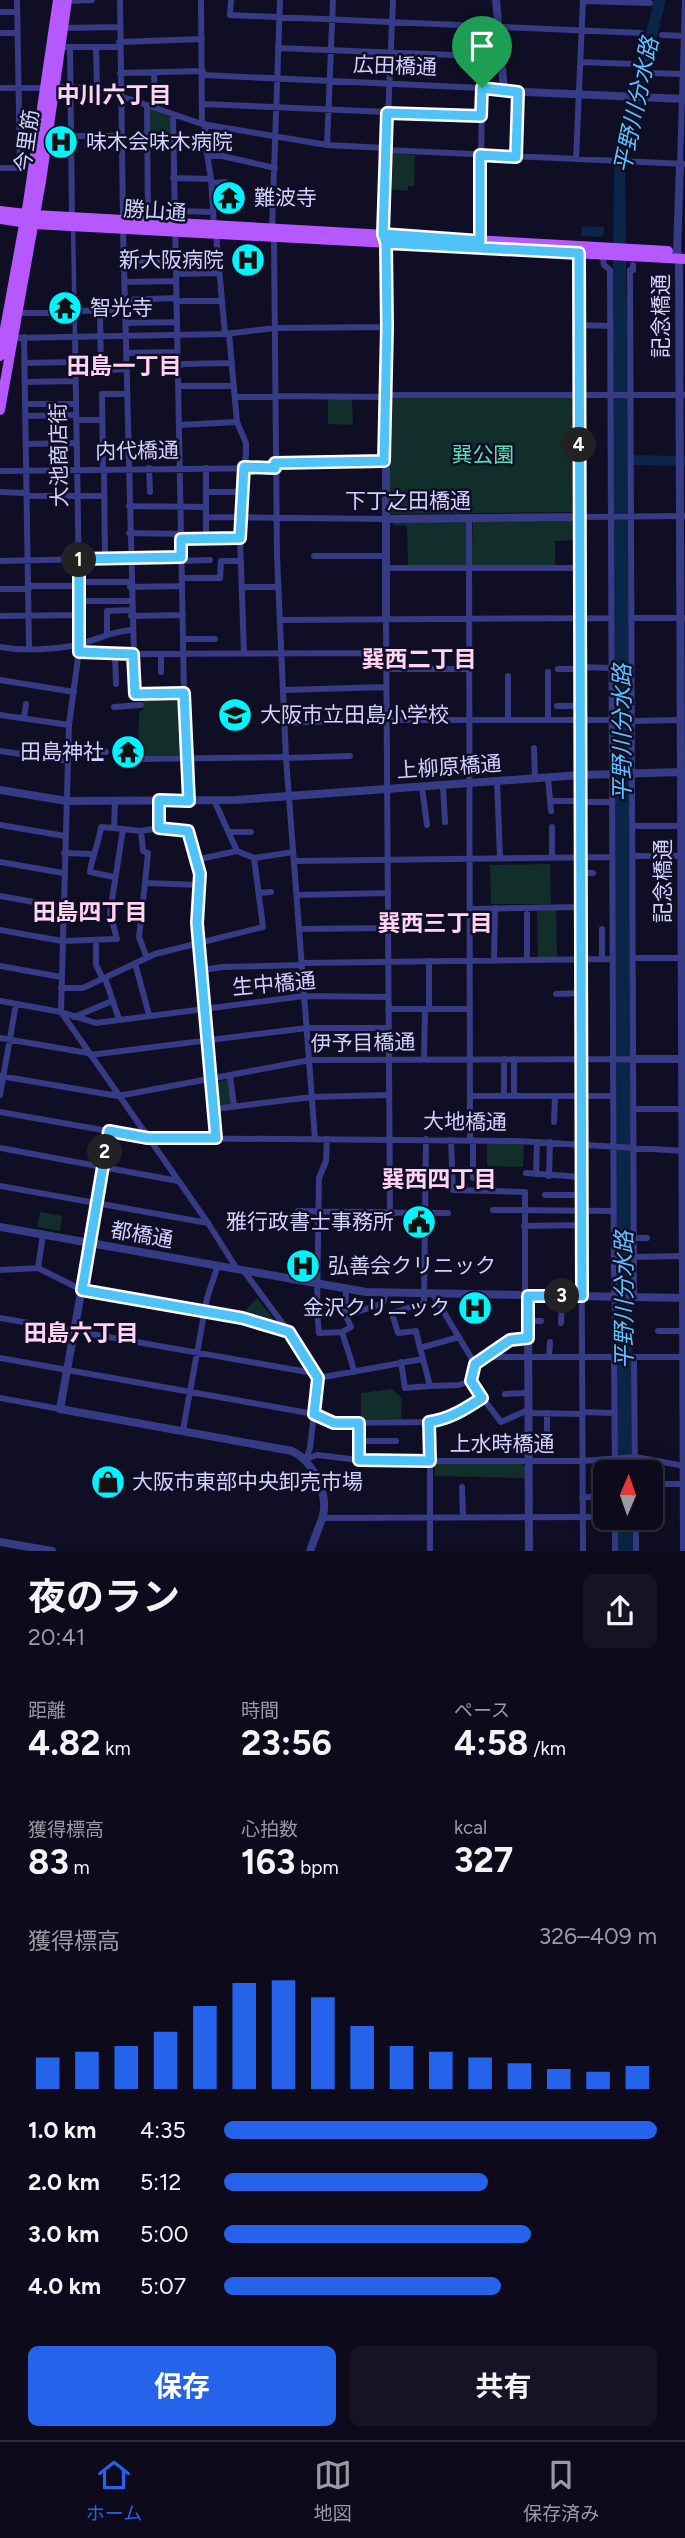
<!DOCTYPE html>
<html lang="ja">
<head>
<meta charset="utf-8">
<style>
	body { margin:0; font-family:Figtree,"Noto Sans JP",sans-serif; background:#151324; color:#f1f3f6; height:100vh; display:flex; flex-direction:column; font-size:26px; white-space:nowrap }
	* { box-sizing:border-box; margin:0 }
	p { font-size:23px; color:#9a9aa3 }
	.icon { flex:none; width:38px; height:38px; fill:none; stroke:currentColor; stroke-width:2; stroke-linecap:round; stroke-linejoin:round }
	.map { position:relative; height:1551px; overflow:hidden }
	.sheet { display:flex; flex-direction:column; background:#0c0a1b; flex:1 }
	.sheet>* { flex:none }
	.needle { width:46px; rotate:2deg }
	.tools { position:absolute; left:593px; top:1460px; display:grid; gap:14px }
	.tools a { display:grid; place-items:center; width:70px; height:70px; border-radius:10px; background:#0c0a1b; box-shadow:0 7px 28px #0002,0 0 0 2px #2c2b3a; font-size:35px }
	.pin { position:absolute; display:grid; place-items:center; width:60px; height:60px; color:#fff; margin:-72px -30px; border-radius:50% 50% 50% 0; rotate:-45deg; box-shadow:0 0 7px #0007 }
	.pin .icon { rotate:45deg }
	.km { position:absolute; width:35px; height:35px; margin:-18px; border-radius:50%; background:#222; color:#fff; font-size:19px; line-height:35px; text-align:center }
	.round { display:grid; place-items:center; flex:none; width:74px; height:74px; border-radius:10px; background:#151324 }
	.head { display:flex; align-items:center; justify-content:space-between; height:119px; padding:0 28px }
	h1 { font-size:38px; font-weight:700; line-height:52px }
	.figures { display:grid; grid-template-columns:repeat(3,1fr); gap:10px; height:119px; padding:7px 28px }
	.figures div { display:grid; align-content:center }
	.figures b { font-size:35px; font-weight:700 }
	.figures small { font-size:19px; font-weight:400 }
	.figures p { font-size:19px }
	.chart { height:196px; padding:14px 28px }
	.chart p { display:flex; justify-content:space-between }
	.chart svg { width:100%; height:126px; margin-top:7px; stroke:#2563eb; stroke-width:6 }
	.action { display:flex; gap:14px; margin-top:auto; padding:14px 28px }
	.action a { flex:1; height:80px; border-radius:10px; background:#2563eb; color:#fff; font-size:28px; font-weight:700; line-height:80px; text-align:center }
	.action a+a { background:#151324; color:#f1f3f6 }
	ul { padding:0 28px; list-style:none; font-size:23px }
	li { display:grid; grid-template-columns:112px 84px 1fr; align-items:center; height:52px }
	li i { height:18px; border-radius:9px; background:#2563eb }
	.tabs { display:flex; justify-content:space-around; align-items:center; height:98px; border-top:2px solid #2c2b3a; background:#0c0a1b; font-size:19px; color:#9a9aa3 }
	.tabs a { display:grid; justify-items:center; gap:4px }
	.tabs .current { color:#2563eb }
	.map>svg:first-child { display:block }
	.green { fill:#112e2b }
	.water { fill:#0a2547 }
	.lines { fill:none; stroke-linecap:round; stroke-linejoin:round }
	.river { stroke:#0a2547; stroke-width:10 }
	.pedestrian { stroke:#373a85; stroke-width:4.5 }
	.minor { stroke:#373a85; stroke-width:6 }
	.tertiary { stroke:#373a85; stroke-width:8 }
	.primary { stroke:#b558ff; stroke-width:10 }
	.route-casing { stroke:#fff; stroke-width:14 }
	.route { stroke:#4fc3f7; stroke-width:9 }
	.labels { text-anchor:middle; stroke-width:5; stroke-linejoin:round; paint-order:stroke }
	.street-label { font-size:21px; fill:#d3d1ff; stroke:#100e24 }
	.poi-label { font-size:21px; fill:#d3d1ff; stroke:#100e24; text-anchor:start }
	.park-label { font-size:21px; fill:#5ae2b7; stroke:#100e24 }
	.neighbourhood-label { font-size:23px; font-weight:bold; fill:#ffd3f2; stroke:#100e24 }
	.water-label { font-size:23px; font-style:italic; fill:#5fc0ff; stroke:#100e24 }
</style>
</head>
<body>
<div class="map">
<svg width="685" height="1551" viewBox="0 0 685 1551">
	<rect width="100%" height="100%" fill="#100e24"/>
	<path class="green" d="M149 109 171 117V133H149Z
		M391 153 415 155 414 186H408V191L388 189Z
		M390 397H575V512L390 514Z
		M328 399H352L353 425 328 424Z
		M466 521V565L408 566 407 526 393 525V522Z
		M572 521 576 525 575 540 555 541V567H471L473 522Z
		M143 696H182L186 755 138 756 139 716 140 711H143Z
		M550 864 551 904H491L490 865Z
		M537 909H556L557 957H538Z
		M229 1079 231 1105 219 1106 216 1104 214 1085 218 1082Z
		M487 1142 524 1143 523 1167 487 1166Z
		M40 1212 62 1216 60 1231 37 1227Z
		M257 1298 277 1323 274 1324 243 1313Z
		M392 1389 402 1398 401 1419 361 1420V1393Z
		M435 1464H522L525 1467V1478L434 1476Z"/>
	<path class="water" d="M654 0H666L625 166 628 411 633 1472H617L611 420 614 165Z
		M582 226 604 227 603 237 581 236Z
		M617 1517H633V1551H618Z"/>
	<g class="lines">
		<path class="river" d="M620 460 685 461"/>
		<path class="pedestrian" d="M73 226 75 337
			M614 1296V1357"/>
		<path class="minor" d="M120 0 123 220
			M201 0 202 124
			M231 0 230 15 641 33
			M280 0 272 229 274 238 277 556 286 758 315 1139
			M393 0 383 234 386 250V395H685
			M67 1 92 0
			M583 1 650 3
			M0 12H17
			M63 28 119 27
			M0 33H17
			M662 35 685 36
			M119 42 202 39
			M66 47H120
			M96 47 97 88
			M70 48 72 217
			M278 48 501 57
			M580 62 634 64
			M154 72 155 108
			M120 73 203 71
			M652 73 681 74
			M203 75 504 89
			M55 87 97 88 202 124 327 145 385 148
			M0 88H45
			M203 104 481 116
			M147 105 148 221
			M173 115 184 693 189 801
			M205 124V141L211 179 214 226
			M71 136H121
			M327 145 333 0
			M385 150 685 164
			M208 156H222L275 168
			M516 157 518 92
			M576 159 583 0
			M680 164 685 0
			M0 168H20L17 0
			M173 178 211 179
			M212 183 225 182
			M175 211 213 212
			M123 228 135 694 184 693
			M216 234 225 334
			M480 241 482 88
			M602 254 604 265 610 270 614 1296
			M124 261 176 260
			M633 265V270H630L634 1297
			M176 274 219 273
			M124 282 176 281
			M125 300 176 298
			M176 301H222
			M74 311 125 310
			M100 311 101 371
			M16 313H74
			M125 323 177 322
			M579 325 610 326
			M229 334 237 422 246 443V452L240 538 244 653
			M24 337 29 648
			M75 337 80 643 69 725 61 1012 208 1223 237 1269
			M12 338 225 334 275 328 387 327
			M126 353 177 352
			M24 363 75 362
			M178 367 182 364 232 363
			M75 372 126 369
			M25 382 76 381
			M178 386H234
			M276 396 385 397
			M235 397H276
			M25 404H76
			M25 416 76 415
			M76 420H102
			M179 425 237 422
			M26 444 77 443
			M275 463 384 461
			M149 468 150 492
			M206 468V538
			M103 469 102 394H126
			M104 469 105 559
			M0 471 275 468
			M0 492 27 493
			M206 492H242
			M27 496H104
			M129 506 206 507
			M206 517 386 519
			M579 517 685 516
			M469 518 470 1140
			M129 533 181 534
			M181 539 240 538
			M314 556H386
			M0 561 181 557
			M182 561 210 560
			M386 568H579
			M182 578H220L221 561H241
			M79 582H130
			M28 586H79
			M130 587 182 586
			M242 587H278
			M0 589H29
			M79 601H131
			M0 616 80 615
			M131 616 183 615
			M631 618H685
			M386 619 390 1213
			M280 620 611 618
			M107 634V611L131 610
			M183 639H215
			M0 647C22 651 50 650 72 646 93 642 110 631 132 630
			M79 651 115 654 386 653
			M115 654 116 684
			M579 667 611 668
			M386 669H469
			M558 669H579
			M161 672V654
			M508 676V720
			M0 680 74 692
			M284 690 386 687
			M557 706H580
			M114 707 141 705
			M0 715 69 725
			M24 718 26 704
			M548 720V672
			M632 721 680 720
			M285 723 363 720H611
			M534 748 535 779
			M0 751 68 761
			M68 751 106 752
			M286 758 350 756
			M138 759 286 757
			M548 778 551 811
			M497 781 500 858
			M443 785 445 822
			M422 787 427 825
			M550 801H580
			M580 802H611
			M0 825 65 836
			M633 826H680
			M552 827V857
			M114 828 101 827C99 843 92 856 90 872L114 877
			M159 828V801
			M123 829 141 831 159 828 188 831 200 874 197 923 216 1138
			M141 831 143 851 148 853 145 883
			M229 832H251
			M64 853 92 854
			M634 856H684
			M254 858 293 852
			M195 860 237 851
			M295 861 611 857
			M0 862 63 873
			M580 873H593
			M259 893 271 892
			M297 895 388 893
			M0 896 62 907
			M470 909 581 907
			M527 914V960
			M299 929 388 928
			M602 929V959
			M0 930 62 941 117 939 110 913 123 829 114 828 115 800
			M96 940V965L103 979
			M147 958 139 937 145 883 200 885
			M633 958H684
			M494 961 495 908
			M135 963 149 1015
			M302 963 613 959
			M0 966 61 977
			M203 970 222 967 302 965
			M105 978 119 1019
			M61 988H83L155 954 263 927 254 858 237 851 214 800
			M556 994 581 993
			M0 1001 61 1012 96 1023 304 996 388 997
			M388 1009H470
			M429 1009V961
			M74 1017 112 1001
			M0 1038 88 1053
			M90 1055 307 1028H388
			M424 1059 425 1009
			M504 1059V1096
			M0 1076 118 1096 310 1060 633 1059
			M230 1076 234 1106
			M0 1095 16 1004
			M470 1096H613
			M514 1096V1059
			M214 1109 312 1097 388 1095
			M633 1109H682
			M0 1112 148 1138 518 1141 685 1151
			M554 1122 555 1097
			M327 1139 326 1161 319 1178 317 1311 319 1333 342 1332C346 1346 351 1357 354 1372
			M451 1140 453 1190 525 1192V1295
			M581 1144 583 1551
			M0 1148 178 1181
			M526 1173 582 1177
			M536 1174 537 1142
			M549 1176 550 1142
			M473 1178V1140
			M0 1186 208 1223
			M545 1195H582
			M493 1210 614 1211
			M298 1211 448 1213
			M524 1226 583 1225
			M634 1238H647
			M90 1243 109 1131
			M634 1257 683 1256
			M38 1268 43 1235
			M0 1270 38 1268 82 1290 242 1318 289 1332
			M243 1270 289 1332 313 1373
			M346 1316 383 1303 386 1293
			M0 1318 313 1373
			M528 1321H541
			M561 1323 562 1296
			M658 1331H683
			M342 1332 351 1327 345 1314 346 1288
			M420 1348 416 1331 398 1333 392 1313 424 1303 426 1139
			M486 1357 510 1340 528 1338
			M549 1357 550 1342
			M0 1358 314 1414 334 1423 430 1422 445 1420 457 1414 482 1397 471 1381 475 1364 433 1294
			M614 1358 615 1472
			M634 1358 635 1472
			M423 1359 430 1386 459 1385 471 1381
			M401 1362 405 1388 430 1386
			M475 1364 485 1357H685
			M505 1394 528 1393
			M482 1397 501 1422 528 1410
			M0 1398 60 1409
			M582 1412 615 1413
			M528 1413 582 1414
			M430 1422V1551
			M359 1423V1460
			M183 1430 207 1298 218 1265
			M547 1431V1413
			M359 1441H396
			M306 1459 317 1455 359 1460 431 1461H582L635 1457 685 1466
			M306 1459 310 1448 318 1378 423 1359 420 1348 459 1337
			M661 1484H683
			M462 1487 463 1517
			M582 1497H606
			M615 1517V1551
			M636 1517V1551
			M323 1518 606 1517"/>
		<path class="tertiary" d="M496 0 504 91 685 99
			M680 164 677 252 679 259 684 1551
			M579 253 581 1144
			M386 395V619
			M386 519 579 517
			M0 790 67 801 235 800 580 775 682 772
			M633 1059H685
			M0 1227 366 1292 685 1298
			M90 1243 60 1409 292 1451C313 1461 330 1495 322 1519 318 1529 314 1540 310 1551
			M528 1296 529 1551
			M313 1373 318 1378
			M0 1542 52 1551"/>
		<path class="primary" d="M0 211 35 215 668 251
			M0 219 34 224 685 259
			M0 356 28 203 58 0
			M0 410 41 181 67 0"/>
	</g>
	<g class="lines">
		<g class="route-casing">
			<path id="route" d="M482 88 481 116 387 113 383 234 386 243 387 327 384 461 275 463V468L244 467 240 538 181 539V557L79 559V652L133 654 135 694 184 693 189 801 159 800V828L188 831 200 874 197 923 216 1138H148L109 1131 82 1290 242 1318 289 1332 318 1378 314 1414 334 1423H359V1460L430 1461 429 1422C450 1419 465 1409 482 1398L471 1381 475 1364 510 1340 528 1338V1296H582L579 253 386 243 383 234 480 241V155L516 157 518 92 482 88"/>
		</g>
		<use href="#route" class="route"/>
	</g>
	<defs>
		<g id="hospital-disc" transform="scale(1.75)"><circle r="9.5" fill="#00f4fc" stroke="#100e24"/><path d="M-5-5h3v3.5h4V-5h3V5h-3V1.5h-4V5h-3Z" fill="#111"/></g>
		<g id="temple-disc" transform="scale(1.75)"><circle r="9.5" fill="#00f4fc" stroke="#100e24"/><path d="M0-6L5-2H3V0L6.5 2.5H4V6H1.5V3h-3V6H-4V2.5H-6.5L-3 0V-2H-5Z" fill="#111"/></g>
		<g id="school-disc" transform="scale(1.75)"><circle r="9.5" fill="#00f4fc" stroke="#100e24"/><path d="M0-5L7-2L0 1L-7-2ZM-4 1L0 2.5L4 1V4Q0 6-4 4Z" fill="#111"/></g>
		<g id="civic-disc" transform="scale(1.75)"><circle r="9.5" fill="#00f4fc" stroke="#100e24"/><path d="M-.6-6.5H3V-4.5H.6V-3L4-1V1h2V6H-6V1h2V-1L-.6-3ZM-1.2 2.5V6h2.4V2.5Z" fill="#111"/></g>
		<g id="shop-disc" transform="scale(1.75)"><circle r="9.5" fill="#00f4fc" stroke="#100e24"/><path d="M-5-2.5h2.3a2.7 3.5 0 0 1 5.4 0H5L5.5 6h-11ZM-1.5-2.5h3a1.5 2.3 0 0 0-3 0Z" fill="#111"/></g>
	</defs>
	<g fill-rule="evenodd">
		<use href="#hospital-disc" x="61" y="142"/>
		<use href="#temple-disc" x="229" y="198"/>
		<use href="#hospital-disc" x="248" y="260"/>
		<use href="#temple-disc" x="65" y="308"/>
		<use href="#school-disc" x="235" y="715"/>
		<use href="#temple-disc" x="128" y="752"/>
		<use href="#civic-disc" x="419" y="1222"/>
		<use href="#hospital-disc" x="303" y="1266"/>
		<use href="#hospital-disc" x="475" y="1308"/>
		<use href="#shop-disc" x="108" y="1482"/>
	</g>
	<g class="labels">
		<g class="street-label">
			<text transform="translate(395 66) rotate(2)" y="7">広田橋通</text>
			<text transform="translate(27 141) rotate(-82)" y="7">今里筋</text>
			<text transform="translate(155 211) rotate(4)" y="7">勝山通</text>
			<text transform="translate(661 316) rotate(-90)" y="7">記念橋通</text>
			<text transform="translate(137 451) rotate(-1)" y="7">内代橋通</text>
			<text transform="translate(59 455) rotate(-91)" y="7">大池商店街</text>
			<text x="408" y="508">下丁之田橋通</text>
			<text transform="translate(449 767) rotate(-4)" y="7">上柳原橋通</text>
			<text transform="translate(663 881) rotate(-90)" y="7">記念橋通</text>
			<text transform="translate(274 984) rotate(-5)" y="7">生中橋通</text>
			<text transform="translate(363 1043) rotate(-1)" y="7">伊予目橋通</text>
			<text transform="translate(465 1122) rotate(1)" y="7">大地橋通</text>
			<text transform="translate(142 1235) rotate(10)" y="7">都橋通</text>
			<text x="502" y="1451">上水時橋通</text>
		</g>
		<g class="poi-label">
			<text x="86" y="149">味木会味木病院</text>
			<text x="254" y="205">難波寺</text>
			<text x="224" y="267" text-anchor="end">新大阪病院</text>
			<text x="90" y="315">智光寺</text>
			<text x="260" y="722">大阪市立田島小学校</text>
			<text x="104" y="759" text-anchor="end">田島神社</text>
			<text x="394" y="1229" text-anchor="end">雅行政書士事務所</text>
			<text x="328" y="1273">弘善会クリニック</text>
			<text x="450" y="1315" text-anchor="end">金沢クリニック</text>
			<text x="132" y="1489">大阪市東部中央卸売市場</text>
		</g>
		<g class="park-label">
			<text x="483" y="462">巽公園</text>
		</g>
		<g class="neighbourhood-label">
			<text x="114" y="103">中川六丁目</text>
			<text x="124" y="374">田島一丁目</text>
			<text x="419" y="667">巽西二丁目</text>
			<text x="90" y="920">田島四丁目</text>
			<text x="435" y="931">巽西三丁目</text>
			<text x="439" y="1187">巽西四丁目</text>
			<text x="81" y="1341">田島六丁目</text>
		</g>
		<g class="water-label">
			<text transform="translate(636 105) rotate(-78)" y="8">平野川分水路</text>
			<text transform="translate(622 733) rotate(-90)" y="8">平野川分水路</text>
			<text transform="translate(624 1300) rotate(-90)" y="8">平野川分水路</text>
		</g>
	</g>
</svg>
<div class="tools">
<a><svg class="needle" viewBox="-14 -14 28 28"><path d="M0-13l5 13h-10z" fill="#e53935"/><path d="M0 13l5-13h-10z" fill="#9a9aa3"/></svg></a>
</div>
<div class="pin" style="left:482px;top:88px;background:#1e9e55"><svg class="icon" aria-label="arrive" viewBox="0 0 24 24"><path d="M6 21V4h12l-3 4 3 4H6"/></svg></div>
<b class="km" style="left:79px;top:560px">1</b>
<b class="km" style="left:105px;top:1152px">2</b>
<b class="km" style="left:562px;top:1296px">3</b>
<b class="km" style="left:579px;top:445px">4</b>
</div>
<section class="sheet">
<div class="head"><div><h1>夜のラン</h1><p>20:41</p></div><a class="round"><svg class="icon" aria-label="share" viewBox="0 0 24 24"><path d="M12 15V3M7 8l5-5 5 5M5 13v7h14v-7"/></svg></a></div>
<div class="figures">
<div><p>距離</p><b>4.82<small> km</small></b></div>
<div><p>時間</p><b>23:56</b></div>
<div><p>ペース</p><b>4:58<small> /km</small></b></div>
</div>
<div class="figures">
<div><p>獲得標高</p><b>83<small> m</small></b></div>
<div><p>心拍数</p><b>163<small> bpm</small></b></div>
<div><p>kcal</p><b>327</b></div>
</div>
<div class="chart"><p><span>獲得標高</span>326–409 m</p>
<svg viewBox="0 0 160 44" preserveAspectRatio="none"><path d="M5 44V33M15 44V31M25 44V29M35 44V24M45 44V15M55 44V7M65 44V6M75 44V12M85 44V22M95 44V29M105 44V31M115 44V33M125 44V35M135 44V37M145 44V38M155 44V36"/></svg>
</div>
<ul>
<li><b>1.0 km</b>4:35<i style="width:100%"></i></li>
<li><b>2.0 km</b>5:12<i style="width:61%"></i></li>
<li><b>3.0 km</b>5:00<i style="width:71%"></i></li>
<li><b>4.0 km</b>5:07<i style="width:64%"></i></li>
</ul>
<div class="action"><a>保存</a><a>共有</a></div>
</section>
<nav class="tabs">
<a class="current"><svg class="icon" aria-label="home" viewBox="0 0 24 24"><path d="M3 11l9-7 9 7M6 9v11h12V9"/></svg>ホーム</a>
<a><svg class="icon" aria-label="map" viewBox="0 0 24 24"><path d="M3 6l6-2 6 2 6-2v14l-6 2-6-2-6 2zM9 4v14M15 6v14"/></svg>地図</a>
<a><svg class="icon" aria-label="saved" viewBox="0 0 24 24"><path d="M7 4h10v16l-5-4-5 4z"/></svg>保存済み</a>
</nav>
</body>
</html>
